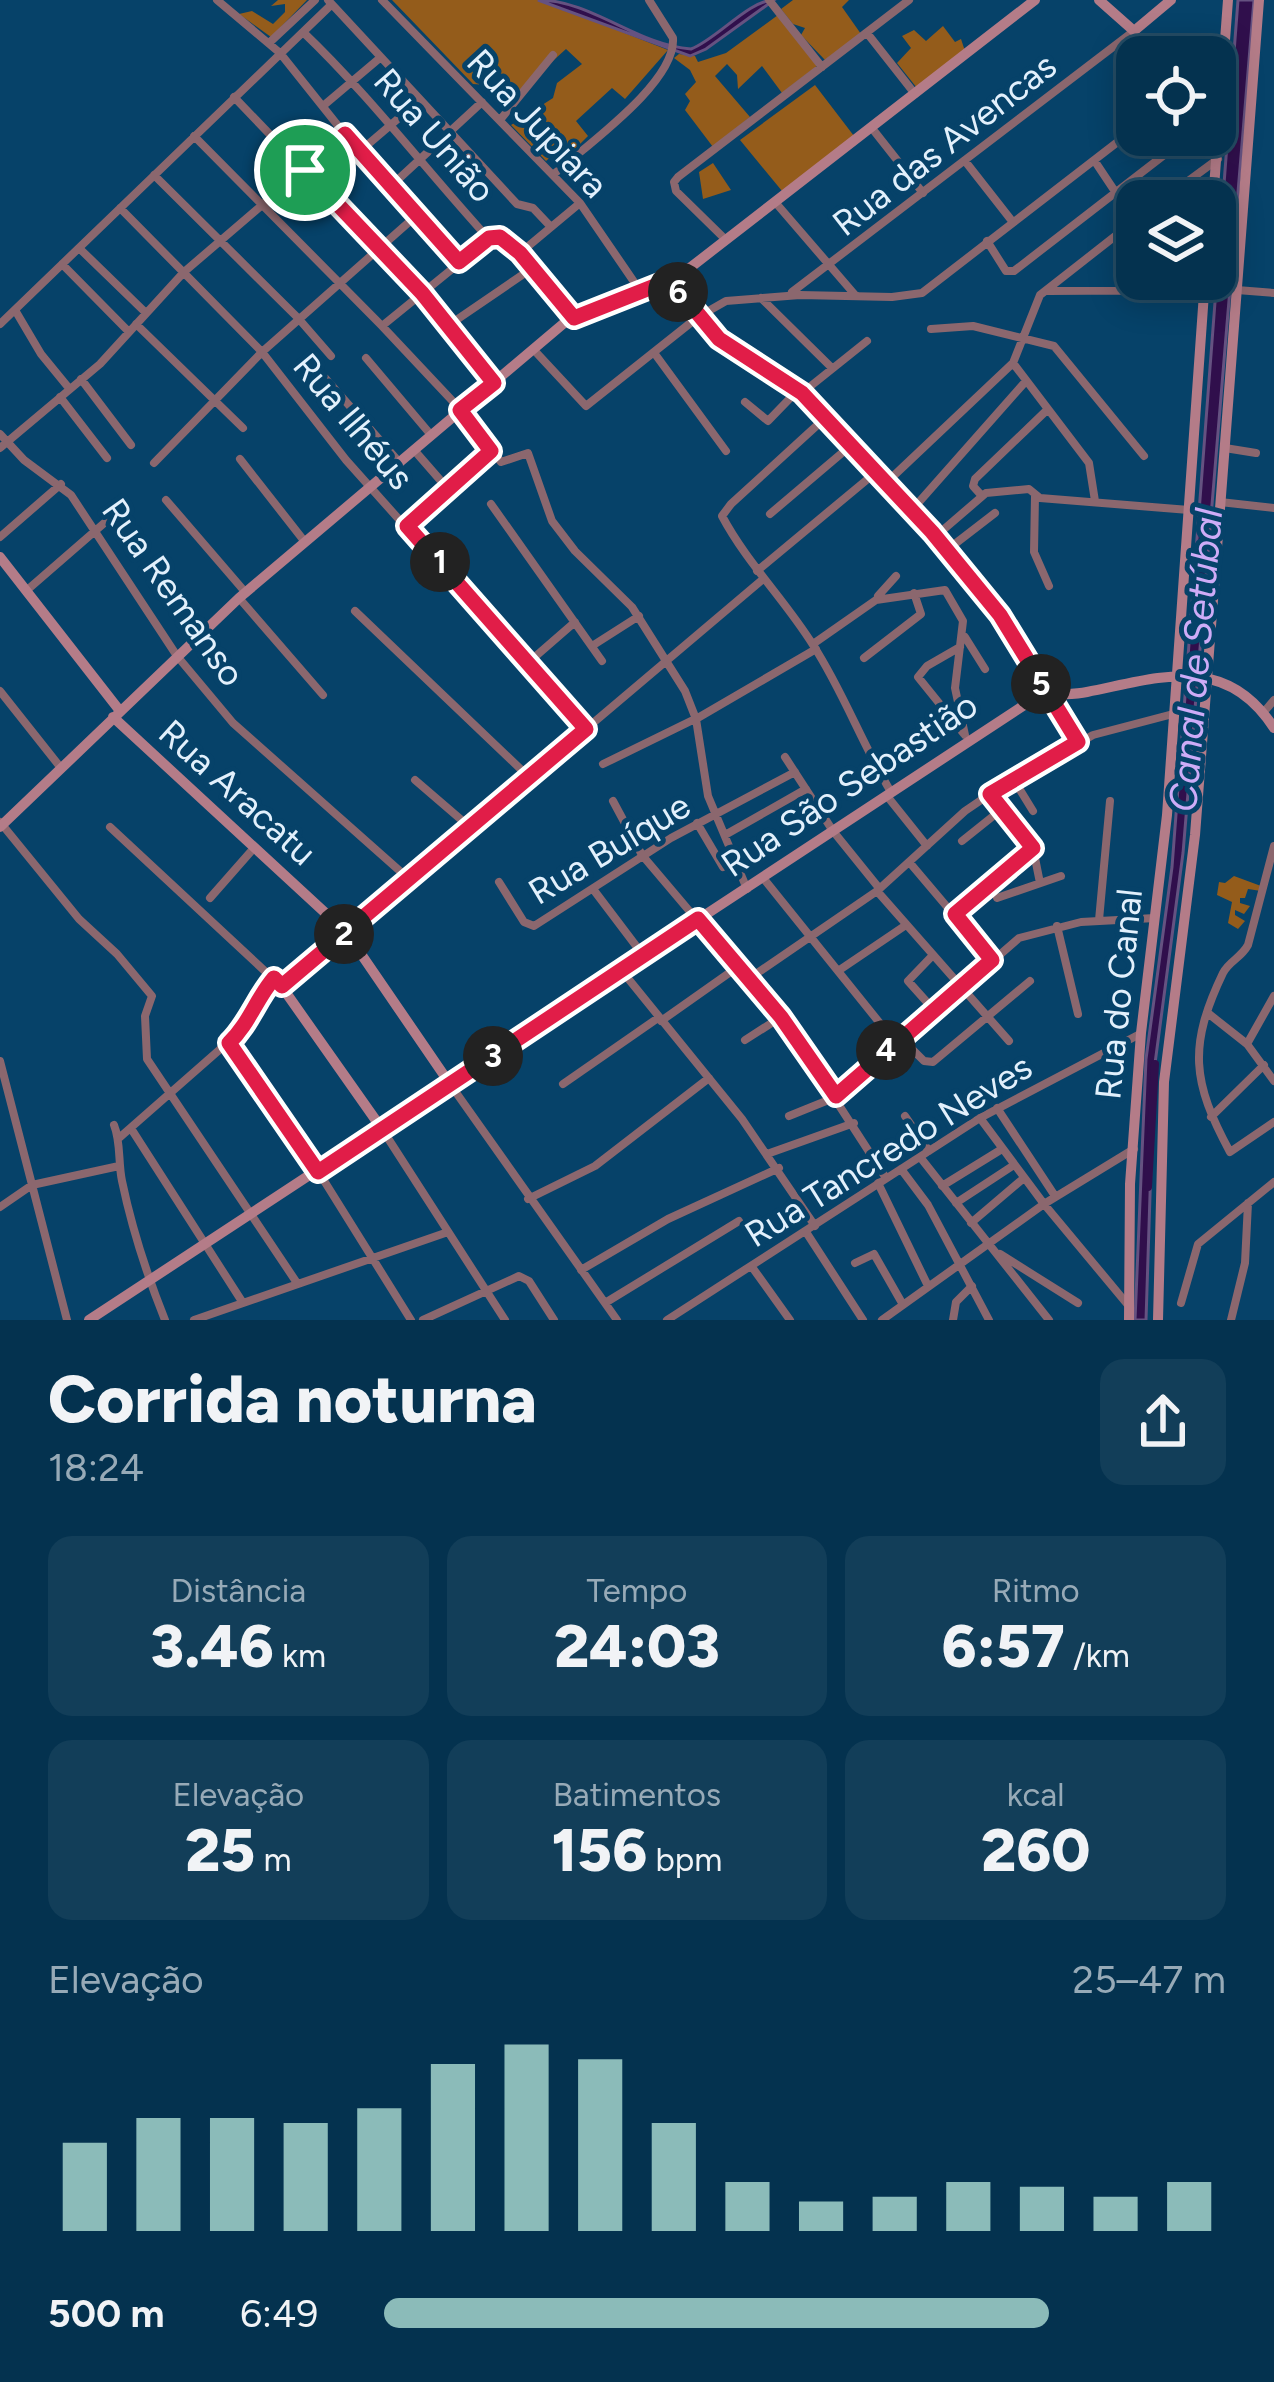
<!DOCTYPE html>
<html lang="pt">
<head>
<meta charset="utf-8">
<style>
	body { margin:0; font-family:Figtree,sans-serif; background:#123e59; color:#f1f3f6; height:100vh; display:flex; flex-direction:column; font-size:45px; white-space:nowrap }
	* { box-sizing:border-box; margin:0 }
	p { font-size:39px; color:#97aab7 }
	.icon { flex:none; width:66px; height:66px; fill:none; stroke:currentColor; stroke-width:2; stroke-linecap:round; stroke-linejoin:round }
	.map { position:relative; height:1320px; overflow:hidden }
	.sheet { display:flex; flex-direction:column; background:#04324f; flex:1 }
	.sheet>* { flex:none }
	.buttons { position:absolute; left:1116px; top:36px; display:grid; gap:24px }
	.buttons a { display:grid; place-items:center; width:120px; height:120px; border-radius:24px; background:#04324f; box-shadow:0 6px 30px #0003,0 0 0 3px #254d66; font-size:60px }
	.pin { position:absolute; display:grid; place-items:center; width:102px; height:102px; color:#fff; margin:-51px; border:6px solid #fff; border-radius:50%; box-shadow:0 3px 12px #0007 }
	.km { position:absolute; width:60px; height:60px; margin:-30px; border-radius:50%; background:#222; color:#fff; font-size:33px; line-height:60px; text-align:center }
	.round { display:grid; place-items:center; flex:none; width:126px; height:126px; border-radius:24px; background:#123e59 }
	.head { display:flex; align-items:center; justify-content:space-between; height:204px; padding:0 48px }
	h1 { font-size:66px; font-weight:800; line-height:90px }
	.figures { display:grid; grid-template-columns:repeat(3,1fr); gap:18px; height:204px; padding:12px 48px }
	.figures div { display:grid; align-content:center; border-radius:24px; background:#123e59; text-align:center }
	.figures b { font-size:60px; font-weight:800 }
	.figures small { font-size:33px; font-weight:400 }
	.figures p { font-size:33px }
	.chart { height:336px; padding:24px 48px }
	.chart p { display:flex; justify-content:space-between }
	.chart svg { width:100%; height:216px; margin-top:12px; stroke:#8bbbb9; stroke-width:6 }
	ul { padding:0 48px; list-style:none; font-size:39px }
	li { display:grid; grid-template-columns:192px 144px 1fr; align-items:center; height:90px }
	li i { height:30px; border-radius:15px; background:#8bbbb9 }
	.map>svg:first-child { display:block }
	.forest { fill:#945c1b }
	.water { fill:#300f4c; stroke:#655281; stroke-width:3 }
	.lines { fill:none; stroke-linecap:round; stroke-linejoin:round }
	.canal { stroke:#300f4c; stroke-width:8 }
	.street { stroke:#8b676e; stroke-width:8 }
	.secondary { stroke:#b47c88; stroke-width:10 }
	.route-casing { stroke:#fff; stroke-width:24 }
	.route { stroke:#e11d48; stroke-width:15 }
	.labels { text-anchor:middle; stroke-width:10; stroke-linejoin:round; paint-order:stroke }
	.street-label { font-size:36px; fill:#e2f0fc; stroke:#064269 }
	.water-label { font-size:39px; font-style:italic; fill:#ceacf7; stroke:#064269 }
</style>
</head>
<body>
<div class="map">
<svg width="1274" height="1320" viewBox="0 0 1274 1320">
	<rect width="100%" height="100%" fill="#064269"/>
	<path class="forest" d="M278 0H307L271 37 239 14 252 11 273 24 285 12V4L271 6Z
		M392 0H541L668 50 625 99 612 88 576 121 588 136 572 152 565 144 546 161 511 125 553 98 557 83 582 64 566 49 513 97 500 86 473 84Z
		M793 0H849L842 7 861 34 825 60 801 35 805 28 793 24 781 9Z
		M778 15 817 66 782 93 762 66 738 89 737 75 727 64 715 76 750 117 713 147 685 110 690 101 685 94 696 82 690 70 674 58 679 54 695 56 698 62 726 53Z
		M943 26 955 42 961 39 965 51 917 88 897 63 911 48 902 36 914 30 926 41Z
		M815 85 854 136 782 191 740 140Z
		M713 163 731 190 703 199 699 172Z
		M1234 876 1261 886V891L1248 889 1245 898H1240V903L1250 906 1244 914 1235 910V915L1245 921 1238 929 1228 923 1232 902 1217 895 1219 882 1225 883Z"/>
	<path class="water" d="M538 0C592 0 636 45 691 49 717 39 749 0 774 0L706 49 690 56Z
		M1238 0H1254L1183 853 1154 1071 1146 1320H1135L1146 1059 1172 867Z"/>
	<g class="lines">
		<path class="canal" d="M1148 1187 1155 1064"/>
		<path class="street" d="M217 0 280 53 359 152 459 262
			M328 0 517 204 533 208 551 227
			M382 0 580 203 641 292
			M769 0 822 67
			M303 32C370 96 426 170 489 239L500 237 520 253 574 317
			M867 33 915 94
			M269 43 315 0
			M1179 57 1196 51 1223 56
			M234 97 422 293 494 383
			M323 106 381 57
			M500 120 553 55
			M871 127 923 193
			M194 136 382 326 461 410 501 462 528 453 552 521 575 551 632 607 685 691 696 719 708 796 747 889
			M359 152 420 100
			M1094 160 1136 223
			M965 161 1012 221
			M154 175 298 318 331 356
			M553 175C585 146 676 83 673 38L649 0
			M391 186 482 102
			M1161 201 1218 159
			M775 202 856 296
			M120 208 262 352 346 460 586 729
			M726 240 676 191 674 182 678 177 909 0
			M987 241 1006 271H1014L1190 135
			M79 248 146 313
			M520 253 580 203
			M62 264 129 332
			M670 281 719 339 802 393 932 532 1000 615 1078 742
			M1237 290 1274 293
			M1048 291 1204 290
			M792 292 1134 31
			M1125 292 1121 278 1137 262
			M761 298 832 368
			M15 310 41 354 68 387
			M0 324 331 5
			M136 324 243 428
			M449 325 531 269
			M382 326 489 239
			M931 329 973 326 1054 346 1144 456
			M533 349 586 406 698 317 726 301 800 295 892 297 922 293 1137 127
			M655 354 726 451
			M366 358 431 435
			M1013 363 1089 463 1095 501
			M325 378 399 462
			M81 379 131 445
			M802 393 867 341
			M60 397 107 458
			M745 402 768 421 798 390
			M824 419 731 504 722 516C747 563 785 600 813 645 843 691 862 744 891 792
			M0 434 24 460 71 495 177 656 233 723 410 880
			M0 448 100 364 184 272 345 134
			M1225 448 1256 453
			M414 450 448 489
			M240 459 305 542
			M154 463 262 352 417 215
			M886 483 1013 363 1040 295 1137 219
			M982 496 973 486 975 479 1047 410
			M1035 496 1034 552 1049 586
			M166 500 246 593
			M1220 502 1274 508
			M491 504 602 661
			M912 510 1026 381
			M770 514 849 447
			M407 526 491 451
			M936 536 986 493 1029 489 1040 498 1189 510
			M0 537 61 484
			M947 550 995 513
			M757 571 875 473
			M26 591 125 505
			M878 596 896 576
			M239 598 323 695
			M355 611 531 779
			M965 637 985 669
			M813 644 876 600 945 590 963 621 955 688 965 735
			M592 646 639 616
			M960 647 927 666 918 677 964 734
			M864 658 921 614 914 593
			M529 662 575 622
			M0 691 61 768
			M1263 713 1274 700
			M696 719 816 649
			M785 757 833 831 879 888
			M603 764 695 719
			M415 780 472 829
			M1014 780 1033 811
			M990 794 1033 848 1040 883
			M887 796 927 846
			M613 801 642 855 791 1031 886 1178
			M0 822 79 919 117 954 152 996 145 1016 147 1059 297 1283
			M697 823 723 867 735 859
			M110 827 282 987
			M725 835 806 789
			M962 841 1002 809
			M1274 846 1248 945C1241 958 1229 961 1223 973 1188 1046 1192 1082 1230 1152L1274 1122
			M910 863 992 960
			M764 879 895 1042
			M499 882 524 922 534 926 671 838 795 772
			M593 889 643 955
			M877 891 1009 1041
			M210 898 254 848
			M997 898 1061 876
			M955 914 1033 848
			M1099 920 1110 801
			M1057 926 1078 1014
			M346 932 762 580
			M933 955 908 981 934 1010
			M622 971 742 1119 815 1226
			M838 971 906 925
			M750 978 877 891 965 811 990 794 1093 735 1173 714
			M1209 1014 1247 1044 1274 1081
			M661 1021 739 966
			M901 1038 924 1061 933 1062 1030 981
			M745 1040 781 1017
			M229 1043 318 1171 411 1320
			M1247 1044 1274 996
			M0 1061 67 1320
			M450 1084 617 1320
			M563 1084 658 1018
			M997 1108 1055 1196
			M789 1116 836 1097 1019 938 1081 922 1155 918
			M905 1116 929 1151
			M1211 1117 1264 1065
			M980 1118 1044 1204 1128 1305
			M114 1125C121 1142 118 1162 122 1181 132 1229 147 1275 165 1320
			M382 1129 505 1320
			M132 1130 243 1303
			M119 1138 242 1030 254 1004 274 978
			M767 1154 854 1123
			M920 1157 1049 1320
			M901 1169 928 1205 989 1320
			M878 1183 928 1286
			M942 1186 1002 1149
			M528 1199 595 1166 709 1078
			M956 1203 1014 1165
			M0 1207 32 1185 119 1166
			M971 1223 1024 1178
			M806 1232 863 1320
			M1000 1254 1078 1303
			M855 1263 874 1254 902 1303
			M752 1267 790 1320
			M581 1270 668 1219 779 1168
			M605 1303 739 1221
			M1181 1303 1198 1244 1274 1182
			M194 1320 448 1232
			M423 1320 519 1276 529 1281 554 1320
			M667 1320 980 1118 1140 1034
			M882 1320 1044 1204 1134 1149
			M953 1320 956 1302 972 1286
			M1231 1320 1245 1263 1248 1203"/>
		<path class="secondary" d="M1099 0 1134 31 1171 0
			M1213 201 1228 0
			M0 557 120 711
			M113 717 346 932 450 1084
			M0 827 239 598 563 324C603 299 651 293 691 267L1035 0
			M346 932 282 987 382 1129
			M89 1320 1032 700C1050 692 1068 696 1087 692 1159 678 1225 652 1274 728
			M1129 1320 1130 1184 1141 1033 1167 815 1205 279
			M1158 1320 1164 1082 1195 835 1259 0"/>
	</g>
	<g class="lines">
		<g class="route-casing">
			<path id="route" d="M345 134 459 262 489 238 500 237 520 253 574 318 670 280 719 339 802 393 932 532 1000 615 1078 742 990 794 1033 848 955 914 992 960 836 1096 781 1017 698 919 318 1172 229 1043C249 1024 256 999 274 978L282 986 586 729 407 526 491 451 460 410 494 383 422 293 305 170Z"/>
		</g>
		<use href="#route" class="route"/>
	</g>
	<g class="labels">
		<g class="street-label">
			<text transform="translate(538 123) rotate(47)" y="13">Rua Jupiara</text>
			<text transform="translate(435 135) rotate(49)" y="13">Rua União</text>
			<text transform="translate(944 144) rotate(-38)" y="13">Rua das Avencas</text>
			<text transform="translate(354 421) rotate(50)" y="13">Rua Ilhéus</text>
			<text transform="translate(174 592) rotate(55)" y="13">Rua Remanso</text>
			<text transform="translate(849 784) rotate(-34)" y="13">Rua São Sebastião</text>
			<text transform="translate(238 792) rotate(42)" y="13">Rua Aracatu</text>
			<text transform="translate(609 848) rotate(-31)" y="13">Rua Buíque</text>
			<text transform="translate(1118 994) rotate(-84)" y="13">Rua do Canal</text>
			<text transform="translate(888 1150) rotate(-32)" y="13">Rua Tancredo Neves</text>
		</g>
		<g class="water-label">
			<text transform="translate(1195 660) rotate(-85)" y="14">Canal de Setúbal</text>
		</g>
	</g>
</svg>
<div class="buttons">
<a><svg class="icon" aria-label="locate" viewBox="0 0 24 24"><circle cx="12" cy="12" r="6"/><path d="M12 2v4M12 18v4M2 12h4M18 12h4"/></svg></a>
<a><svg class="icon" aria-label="layers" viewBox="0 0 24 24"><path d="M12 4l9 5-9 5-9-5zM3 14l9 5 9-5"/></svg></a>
</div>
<div class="pin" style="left:305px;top:170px;background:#1e9e55"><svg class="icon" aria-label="arrive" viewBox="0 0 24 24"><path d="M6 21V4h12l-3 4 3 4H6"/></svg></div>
<b class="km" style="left:440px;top:562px">1</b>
<b class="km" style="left:344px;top:934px">2</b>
<b class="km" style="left:493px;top:1056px">3</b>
<b class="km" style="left:886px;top:1050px">4</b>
<b class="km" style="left:1041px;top:684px">5</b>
<b class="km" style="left:678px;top:292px">6</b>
</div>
<section class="sheet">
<div class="head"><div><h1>Corrida noturna</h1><p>18:24</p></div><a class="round"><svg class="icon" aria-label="share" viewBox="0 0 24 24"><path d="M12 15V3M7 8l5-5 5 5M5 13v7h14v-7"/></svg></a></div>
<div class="figures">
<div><p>Distância</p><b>3.46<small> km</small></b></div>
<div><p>Tempo</p><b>24:03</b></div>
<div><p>Ritmo</p><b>6:57<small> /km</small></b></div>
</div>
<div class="figures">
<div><p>Elevação</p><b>25<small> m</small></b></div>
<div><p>Batimentos</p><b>156<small> bpm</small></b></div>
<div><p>kcal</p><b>260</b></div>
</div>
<div class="chart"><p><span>Elevação</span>25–47 m</p>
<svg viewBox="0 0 160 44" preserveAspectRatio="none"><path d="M5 44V26M15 44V21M25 44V21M35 44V22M45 44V19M55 44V10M65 44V6M75 44V9M85 44V22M95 44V34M105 44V38M115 44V37M125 44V34M135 44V35M145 44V37M155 44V34"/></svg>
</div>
<ul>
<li><b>500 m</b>6:49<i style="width:79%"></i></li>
</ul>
</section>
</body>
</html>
